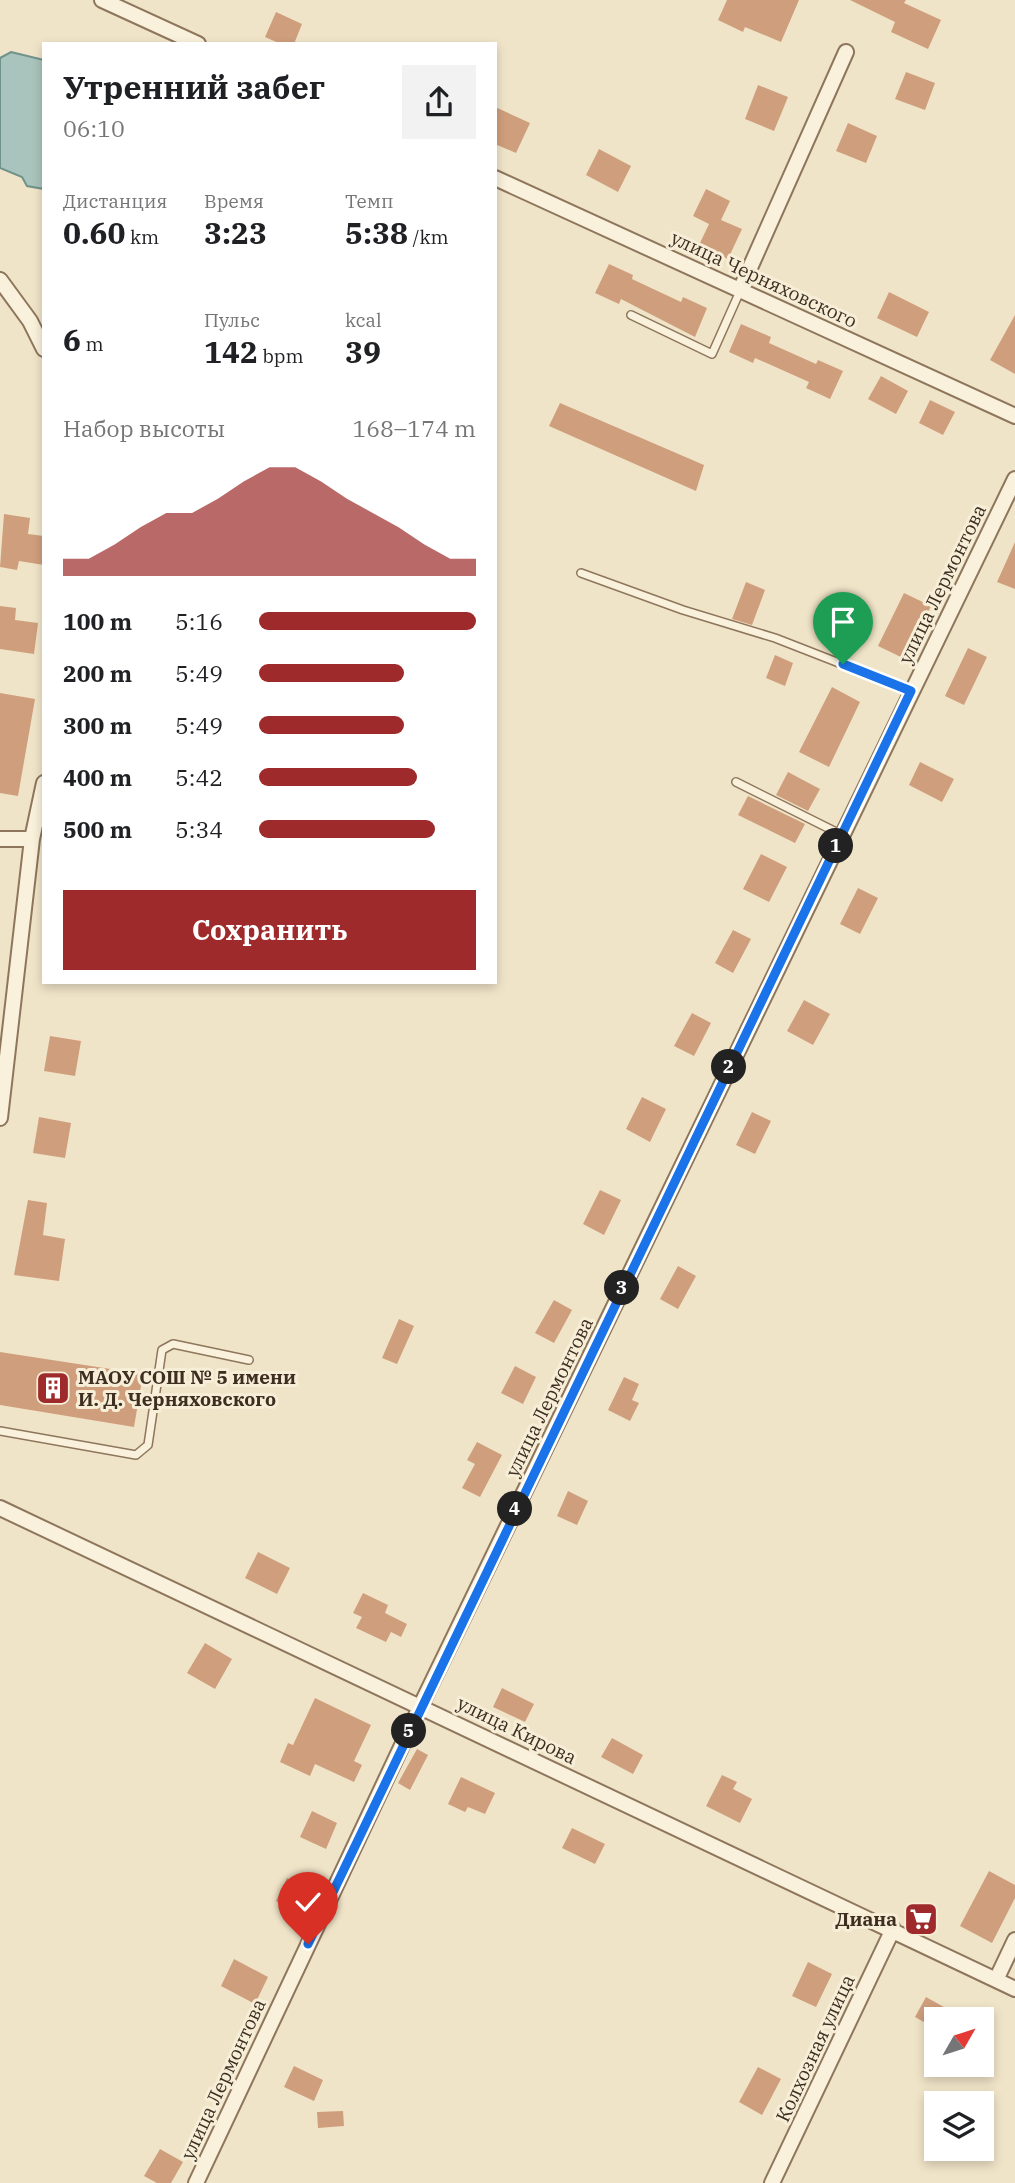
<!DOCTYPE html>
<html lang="ru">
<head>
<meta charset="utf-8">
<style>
	body { margin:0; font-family:"IBM Plex Serif",serif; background:#f2f2f2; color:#202124; height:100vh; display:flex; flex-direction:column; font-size:26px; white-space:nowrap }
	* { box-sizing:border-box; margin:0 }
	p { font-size:23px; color:#757577 }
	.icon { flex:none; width:38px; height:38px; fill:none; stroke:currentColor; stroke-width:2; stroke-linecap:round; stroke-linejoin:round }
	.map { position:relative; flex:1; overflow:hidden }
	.panel { position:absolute; left:42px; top:42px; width:455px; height:942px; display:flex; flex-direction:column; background:#fff; border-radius:0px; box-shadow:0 4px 10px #0003 }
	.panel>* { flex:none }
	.needle { width:46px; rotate:51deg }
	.fabs { position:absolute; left:924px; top:2007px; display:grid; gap:14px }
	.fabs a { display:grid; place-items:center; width:70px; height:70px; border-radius:0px; background:#fff; box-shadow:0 4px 10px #0003; font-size:35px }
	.pin { position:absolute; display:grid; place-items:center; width:60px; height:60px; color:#fff; margin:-72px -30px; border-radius:50% 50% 50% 0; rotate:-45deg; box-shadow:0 0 7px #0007 }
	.pin .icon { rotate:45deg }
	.km { position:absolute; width:35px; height:35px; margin:-18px; border-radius:50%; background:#222; color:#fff; font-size:19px; line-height:35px; text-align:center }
	.round { display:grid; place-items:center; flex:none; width:74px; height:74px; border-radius:0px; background:#f2f2f2 }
	.summary { display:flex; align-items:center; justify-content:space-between; height:119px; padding:0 21px }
	h1 { font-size:32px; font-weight:700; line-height:52px }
	.figures { display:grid; grid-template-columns:repeat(3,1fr); gap:10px; height:119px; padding:7px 21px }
	.figures div { display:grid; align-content:center }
	.figures b { font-size:30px; font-weight:700 }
	.figures small { font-size:19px; font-weight:400 }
	.figures p { font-size:19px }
	.chart { height:196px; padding:14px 21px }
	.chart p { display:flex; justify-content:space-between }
	.chart svg { width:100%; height:126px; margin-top:7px; fill:#9e2a2b; opacity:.7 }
	.cta { display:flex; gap:14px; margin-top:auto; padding:14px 21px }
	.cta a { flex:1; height:80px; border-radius:0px; background:#9e2a2b; color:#fff; font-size:28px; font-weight:700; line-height:80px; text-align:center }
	ul { padding:0 21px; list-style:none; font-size:23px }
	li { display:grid; grid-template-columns:112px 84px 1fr; align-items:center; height:52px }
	li i { height:18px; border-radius:9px; background:#9e2a2b }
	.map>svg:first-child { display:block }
	.water { fill:#a9c4bc; stroke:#6f938a; stroke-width:2 }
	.building { fill:#cf9f7d }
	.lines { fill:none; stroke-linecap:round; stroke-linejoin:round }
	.service-casing { stroke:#8d765c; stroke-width:10 }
	.minor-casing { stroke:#8d765c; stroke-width:18 }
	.service { stroke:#faf1dc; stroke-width:7 }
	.minor { stroke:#faf1dc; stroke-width:14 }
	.route-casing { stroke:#fff; stroke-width:14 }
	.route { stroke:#1a73e8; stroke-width:9 }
	.labels { text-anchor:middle; stroke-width:6; stroke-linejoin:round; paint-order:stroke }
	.street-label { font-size:19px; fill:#3d2e20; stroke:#f7eed8 }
	.poi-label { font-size:19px; font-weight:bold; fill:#3d2e20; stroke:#f7eed8; text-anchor:start }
</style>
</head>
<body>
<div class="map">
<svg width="1015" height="2183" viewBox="0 0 1015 2183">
	<rect width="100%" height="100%" fill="#f0e4c8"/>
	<path class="water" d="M11 52 44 60V189L27 186 22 177 0 168V58Z"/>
	<path class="building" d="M727 0H799L781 42 745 27 743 32 718 20Z
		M850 0H906L904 3 941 20 928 49 891 32 895 22Z
		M276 12 302 24 294 44H281L265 37Z
		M906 72 935 83 925 110 895 99Z
		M758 85 788 97 774 131 745 119Z
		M495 107 530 123 516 153 495 144Z
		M848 123 877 136 866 163 836 151Z
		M599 149 631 166 618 192 586 175Z
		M706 189 730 201 721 220 742 229 728 259 699 245 709 224 693 216Z
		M609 264 633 275 632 279 681 302 683 297 707 308 695 337 621 299 619 304 595 293Z
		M889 292 929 312 917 337 877 318Z
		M1015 315V374L990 360Z
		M741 324 771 337 769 343 816 364 818 360 843 371 830 399 806 388 809 382 755 358 753 363 729 352Z
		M881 376 908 391 896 414 868 399Z
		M930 400 955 412 943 435 919 423Z
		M560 403 704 465 696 491 549 426Z
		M4 514 30 518 28 534 44 536V565L19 561 17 570 0 567Z
		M1015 542V589L997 582Z
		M746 582 765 590 752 625 732 619Z
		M904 593 931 606 905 659 878 646Z
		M0 606 16 608 15 620 38 623 34 654 0 649Z
		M968 648 987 657 964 705 945 696Z
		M775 655 793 663 785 686 766 678Z
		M832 687 860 702 829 767 799 752Z
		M0 693 35 699 18 796 0 793Z
		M920 762 954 779 942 802 909 785Z
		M788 772 820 789 808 811 776 795Z
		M748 796 805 824 795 843 738 815Z
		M761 854 787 867 769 902 743 889Z
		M858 888 878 898 860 934 840 924Z
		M733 930 751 939 733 973 715 963Z
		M804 1000 830 1014 813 1045 787 1031Z
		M692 1013 711 1023 694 1056 674 1046Z
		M50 1036 81 1041 75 1076 44 1071Z
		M642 1097 666 1109 650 1142 626 1129Z
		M752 1112 771 1121 755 1154 736 1145Z
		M39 1117 71 1123 65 1158 33 1153Z
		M600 1190 621 1200 604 1235 583 1224Z
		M28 1200 47 1203 43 1235 65 1239 59 1281 14 1275Z
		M678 1266 696 1276 678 1309 660 1299Z
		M554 1300 572 1310 554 1343 535 1333Z
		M399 1319 414 1326 397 1364 382 1358Z
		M0 1352 143 1374 134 1427 0 1405Z
		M515 1366 536 1377 523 1404 501 1393Z
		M624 1377 639 1384 632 1400 639 1403 630 1421 608 1410Z
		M477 1442 502 1455 480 1497 462 1488 475 1464 467 1460Z
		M568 1491 588 1501 577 1525 557 1516Z
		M258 1552 290 1568 277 1594 245 1578Z
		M363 1593 388 1605 385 1613 407 1624 401 1637 391 1632 386 1642 356 1628 362 1617 353 1613Z
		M205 1643 232 1659 215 1689 187 1673Z
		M502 1688 534 1704 525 1722 493 1707Z
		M315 1698 371 1725 354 1761 362 1765 354 1782 315 1764 310 1776 280 1762 288 1743 293 1745Z
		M612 1738 643 1755 633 1774 601 1757Z
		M417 1749 428 1755 410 1790 398 1783Z
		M722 1775 737 1782 733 1789 752 1799 740 1823 706 1806Z
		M461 1777 495 1793 485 1814 468 1807 465 1812 448 1804Z
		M312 1811 337 1823 326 1849 300 1837Z
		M572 1828 605 1844 595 1864 562 1848Z
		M989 1871 1015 1885V1898L992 1943 960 1926Z
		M287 1878 311 1890 300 1913 276 1901Z
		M234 1959 268 1977 255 2004 221 1986Z
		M808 1962 832 1974 816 2007 792 1996Z
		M926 1997 967 2020H936V2029L915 2017Z
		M294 2066 323 2080 314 2101 284 2087Z
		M758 2067 781 2079 762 2115 739 2102Z
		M343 2111 344 2126 318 2128 317 2112Z
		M160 2149 183 2162 171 2183H157L144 2176Z"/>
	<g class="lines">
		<g class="service-casing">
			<path id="service" d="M631 315 712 354 741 289
				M581 573 683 610 775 638 911 691
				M736 782 842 835
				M0 1431 136 1455 148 1445 162 1350 173 1344 249 1360"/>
		</g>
		<g class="minor-casing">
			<path id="minor" d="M102 0 198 44
				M495 178 1015 416
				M0 280 30 321 44 349
				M741 288 846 52
				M0 839H32
				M0 1118 32 839 44 783
				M0 1508 1015 1989
				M996 1980 1015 1940
				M196 2183 421 1705 1015 479
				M772 2183 893 1929"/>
		</g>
		<use href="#service" class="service"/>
		<use href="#minor" class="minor"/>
	</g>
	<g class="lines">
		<g class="route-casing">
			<path id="route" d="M308 1944 911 691 843 664"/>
		</g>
		<use href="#route" class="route"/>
	</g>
	<defs>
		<g id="building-square" transform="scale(1.75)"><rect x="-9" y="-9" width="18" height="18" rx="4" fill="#9e2a2b" stroke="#f7eed8"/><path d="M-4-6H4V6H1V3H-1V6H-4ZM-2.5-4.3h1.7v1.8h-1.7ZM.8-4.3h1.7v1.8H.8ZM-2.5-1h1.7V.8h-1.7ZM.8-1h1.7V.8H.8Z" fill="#fff"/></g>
		<g id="supermarket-square" transform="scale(1.75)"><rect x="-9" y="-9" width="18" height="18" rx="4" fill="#9e2a2b" stroke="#f7eed8"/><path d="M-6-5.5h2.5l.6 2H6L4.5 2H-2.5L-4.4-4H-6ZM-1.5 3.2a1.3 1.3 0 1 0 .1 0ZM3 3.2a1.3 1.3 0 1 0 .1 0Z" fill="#fff"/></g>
	</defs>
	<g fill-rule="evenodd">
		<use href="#building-square" x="53" y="1388"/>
		<use href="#supermarket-square" x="921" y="1919"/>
	</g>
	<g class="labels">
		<g class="street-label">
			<text transform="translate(764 279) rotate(25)" y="7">улица Черняховского</text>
			<text transform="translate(942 584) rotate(-64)" y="7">улица Лермонтова</text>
			<text transform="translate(549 1397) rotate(-64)" y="7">улица Лермонтова</text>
			<text transform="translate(517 1730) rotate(26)" y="7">улица Кирова</text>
			<text transform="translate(815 2048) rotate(-65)" y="7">Колхозная улица</text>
			<text transform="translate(223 2079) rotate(-65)" y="7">улица Лермонтова</text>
		</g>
		<g class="poi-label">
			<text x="78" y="1384">МАОУ СОШ № 5 имени<tspan x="78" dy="22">И. Д. Черняховского</tspan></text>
			<text x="897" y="1926" text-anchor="end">Диана</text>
		</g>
	</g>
</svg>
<div class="fabs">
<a><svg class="needle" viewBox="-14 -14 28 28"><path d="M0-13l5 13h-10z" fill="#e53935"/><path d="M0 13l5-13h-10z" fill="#757577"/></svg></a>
<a><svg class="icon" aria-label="layers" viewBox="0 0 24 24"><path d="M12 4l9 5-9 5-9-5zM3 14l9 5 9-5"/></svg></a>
</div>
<div class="pin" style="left:843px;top:664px;background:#1e9e55"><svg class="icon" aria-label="arrive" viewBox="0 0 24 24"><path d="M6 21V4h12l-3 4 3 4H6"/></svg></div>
<div class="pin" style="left:308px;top:1944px;background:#d93025"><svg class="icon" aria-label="check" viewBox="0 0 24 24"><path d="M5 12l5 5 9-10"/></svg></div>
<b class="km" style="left:836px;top:846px">1</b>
<b class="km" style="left:729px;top:1067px">2</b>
<b class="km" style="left:622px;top:1288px">3</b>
<b class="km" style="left:515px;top:1509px">4</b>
<b class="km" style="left:409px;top:1731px">5</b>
<section class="panel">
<div class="summary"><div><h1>Утренний забег</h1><p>06:10</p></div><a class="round"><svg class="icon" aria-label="share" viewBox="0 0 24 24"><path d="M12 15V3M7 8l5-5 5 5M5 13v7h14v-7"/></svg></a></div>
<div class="figures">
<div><p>Дистанция</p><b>0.60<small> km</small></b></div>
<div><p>Время</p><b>3:23</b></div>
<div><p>Темп</p><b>5:38<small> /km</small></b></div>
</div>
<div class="figures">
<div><b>6<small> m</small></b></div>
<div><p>Пульс</p><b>142<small> bpm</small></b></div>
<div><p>kcal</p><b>39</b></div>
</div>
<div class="chart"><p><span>Набор высоты</span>168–174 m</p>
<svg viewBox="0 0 160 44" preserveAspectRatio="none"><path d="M0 44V38L10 38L20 33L30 27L40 22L50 22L60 17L70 11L80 6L90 6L100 11L110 17L120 22L130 27L140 33L150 38L160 38V44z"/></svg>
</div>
<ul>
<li><b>100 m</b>5:16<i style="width:100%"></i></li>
<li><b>200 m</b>5:49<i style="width:67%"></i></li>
<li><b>300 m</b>5:49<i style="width:67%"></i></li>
<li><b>400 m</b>5:42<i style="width:73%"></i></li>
<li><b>500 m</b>5:34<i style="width:81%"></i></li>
</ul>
<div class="cta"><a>Сохранить</a></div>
</section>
</div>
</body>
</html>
